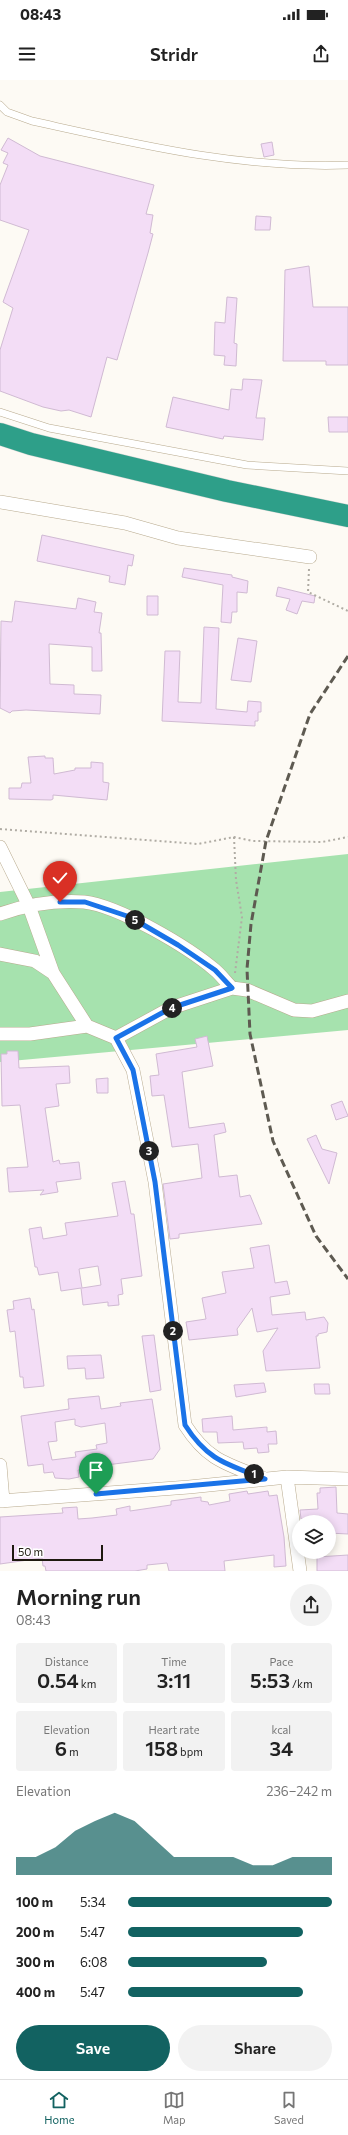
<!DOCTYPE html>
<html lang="en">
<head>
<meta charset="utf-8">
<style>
	body { margin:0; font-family:Commissioner,sans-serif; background:#f2f2f2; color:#222; height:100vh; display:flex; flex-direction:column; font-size:15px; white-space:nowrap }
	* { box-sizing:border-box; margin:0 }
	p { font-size:13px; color:#767676 }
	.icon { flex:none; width:22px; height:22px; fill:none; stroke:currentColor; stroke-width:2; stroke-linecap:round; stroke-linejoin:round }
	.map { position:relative; height:1491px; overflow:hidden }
	.panel { display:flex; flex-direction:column; background:#fff; flex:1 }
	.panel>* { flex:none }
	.controls { position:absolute; left:292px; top:1435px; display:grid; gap:8px }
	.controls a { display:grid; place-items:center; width:44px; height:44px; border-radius:50%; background:#fff; box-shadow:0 2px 10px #0003; font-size:20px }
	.scale { position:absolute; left:12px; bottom:10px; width:91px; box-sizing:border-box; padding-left:4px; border:2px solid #1e190f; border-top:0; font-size:11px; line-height:14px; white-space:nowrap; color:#1e190f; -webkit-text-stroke:3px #fff; paint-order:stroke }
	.pin { position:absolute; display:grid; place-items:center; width:34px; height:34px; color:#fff; margin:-41px -17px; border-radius:50% 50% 50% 0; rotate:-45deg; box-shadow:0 0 4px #0007 }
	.pin .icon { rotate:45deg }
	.km { position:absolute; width:20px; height:20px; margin:-10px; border-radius:50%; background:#222; color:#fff; font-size:11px; line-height:20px; text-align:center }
	.round { display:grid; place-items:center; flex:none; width:42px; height:42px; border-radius:21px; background:#f2f2f2 }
	.head { display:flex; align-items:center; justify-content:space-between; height:68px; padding:0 16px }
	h1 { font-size:22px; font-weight:600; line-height:30px }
	.metrics { display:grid; grid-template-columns:repeat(3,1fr); gap:6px; height:68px; padding:4px 16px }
	.metrics div { display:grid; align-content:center; border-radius:4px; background:#f2f2f2; text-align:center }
	.metrics b { font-size:20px; font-weight:600 }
	.metrics small { font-size:11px; font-weight:400 }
	.metrics p { font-size:11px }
	.chart { height:112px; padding:8px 16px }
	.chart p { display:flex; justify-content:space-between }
	.chart svg { width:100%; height:72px; margin-top:4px; fill:#126261; opacity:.7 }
	.cta { display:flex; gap:8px; margin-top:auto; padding:8px 16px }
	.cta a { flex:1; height:46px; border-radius:24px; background:#126261; color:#fff; font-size:16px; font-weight:600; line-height:46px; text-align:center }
	.cta a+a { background:#f2f2f2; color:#222 }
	ul { padding:0 16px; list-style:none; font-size:13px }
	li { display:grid; grid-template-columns:64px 48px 1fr; align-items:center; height:30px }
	li i { height:10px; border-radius:5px; background:#126261 }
	.status { display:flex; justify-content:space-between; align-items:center; height:28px; padding:0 20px; background:#fff; direction:ltr }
	.status svg { height:11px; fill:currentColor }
	header { display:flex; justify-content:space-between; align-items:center; height:52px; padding:0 16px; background:#fff; font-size:18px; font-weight:600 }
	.dock { display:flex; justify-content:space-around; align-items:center; height:56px; border-top:1px solid #e0e0e0; background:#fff; font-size:11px; color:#767676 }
	.dock a { display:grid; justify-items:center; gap:2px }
	.dock .selected { color:#126261 }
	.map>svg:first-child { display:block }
	.grass { fill:#a6e2ae }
	.building { fill:#f3ddf6; stroke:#d0bad3; fill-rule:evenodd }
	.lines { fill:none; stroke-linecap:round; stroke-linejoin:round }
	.lane-casing { stroke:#b8aa8e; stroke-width:8 }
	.street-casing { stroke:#b8aa8e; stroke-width:14 }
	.highway-casing { stroke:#d6d6d4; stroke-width:23 }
	.path { stroke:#b0aca4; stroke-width:2; stroke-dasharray:2 3; stroke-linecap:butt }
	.lane { stroke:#fff; stroke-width:7 }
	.street { stroke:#fff; stroke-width:13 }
	.highway { stroke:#2e9f89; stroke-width:22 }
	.rail { stroke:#5e5a51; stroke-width:3; stroke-dasharray:8 4; stroke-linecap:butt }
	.route-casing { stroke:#fff; stroke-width:8 }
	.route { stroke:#1a73e8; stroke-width:5 }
</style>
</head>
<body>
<div class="status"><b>08:43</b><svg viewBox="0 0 49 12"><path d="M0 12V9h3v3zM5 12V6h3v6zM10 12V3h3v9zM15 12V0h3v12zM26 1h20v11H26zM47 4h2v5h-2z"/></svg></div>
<header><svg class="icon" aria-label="menu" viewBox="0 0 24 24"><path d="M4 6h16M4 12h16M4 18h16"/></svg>Stridr<svg class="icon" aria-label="share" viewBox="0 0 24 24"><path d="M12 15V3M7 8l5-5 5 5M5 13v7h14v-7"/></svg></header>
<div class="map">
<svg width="348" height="1491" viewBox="0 0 348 1491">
	<rect width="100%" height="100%" fill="#fdfaf4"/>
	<path class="grass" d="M348 774V950L0 982V812Z"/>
	<path class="building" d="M8 58 40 76 154 105 146 134 153 135 150 153 153 154 148 173 117 280 107 277 91 337 69 330 61 331 43 327 0 311V270L13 228 3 222 29 150 0 140V105L8 85 3 83 8 73 1 70Z
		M272 62 274 75 264 77 261 64Z
		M256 136 271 137 270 150H255Z
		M309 186 313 227H348V285H326V281H283L285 190Z
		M227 217 237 218 234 263 237 264 236 286 224 285 225 276 214 275 215 242 225 243Z
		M243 299 262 300 256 338H265L263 360 224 356 223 359 166 347 173 317 229 330 231 309 242 310Z
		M328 337H348V352H329Z
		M42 455 134 475 132 486 128 485 125 505 109 502 110 496 37 481Z
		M184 488 232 495V497L248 501 247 513 237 512V532H232L231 543 221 542 223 505 182 497Z
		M278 507 315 516 314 523 302 521 297 534 286 530 290 519 276 516Z
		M147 516H158V535H147Z
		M78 518 96 522 94 532 102 533 99 553H101L102 591H92V567L49 564 50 604 74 605V614L101 615 100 634 26 630 12 631 10 633 0 628 1 541 12 542 15 521 76 529Z
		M204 547 219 548 216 629 247 632 248 621 261 622V632H258V641H255V646L162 641 165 571H180L178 622 201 623Z
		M238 558 257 561 251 602 231 600Z
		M45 676V678H53L54 694 75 690V688H91V682L103 683V702L109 703 107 720 53 715V719L51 720 9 719V708H21L22 703H31L28 677Z
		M207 956 213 986 182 992 189 1048 224 1043 226 1052 214 1055 219 1097 237 1095 240 1117 250 1115 262 1144 179 1154V1158L170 1159 163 1104 202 1098 198 1064 172 1067 164 1015 152 1016 150 996 159 995 156 974 197 967 195 959Z
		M7 971H18L19 988 69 986 70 1003 56 1004 59 1026 45 1028 53 1082 59 1080 60 1084 79 1082 81 1099 56 1102 58 1112 40 1115 44 1110 9 1112 7 1088 28 1087 20 1025 2 1026 1 974H7Z
		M108 998V1013H97L96 999Z
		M342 1021 348 1036 336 1040 331 1025Z
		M316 1055 322 1069 337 1073 329 1104 307 1059Z
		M125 1101 131 1134H134L142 1196 121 1199 123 1214 118 1215 119 1225 108 1226V1222L83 1225 81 1208 61 1211 58 1192 39 1195 37 1187H35L29 1149 41 1147 43 1159 67 1155 65 1143 118 1136 112 1103ZM98 1186 101 1205 82 1208 79 1189Z
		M269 1165 275 1203 287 1201 290 1214 270 1217 272 1235 305 1232 306 1240 324 1237 328 1243 327 1252 318 1254V1256H316L320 1288 266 1291 263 1271 278 1248 257 1252 252 1228 237 1249 238 1255 189 1260 186 1242 206 1239 202 1218 226 1213 222 1192 254 1188 250 1168Z
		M30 1218 32 1230 34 1229 44 1306 24 1308 23 1297H20L15 1251 10 1252 7 1230 14 1229 13 1221Z
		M154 1255 161 1310 150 1312 142 1256Z
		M101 1275 104 1298 86 1299 85 1288 68 1289 67 1276Z
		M264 1303 266 1312 236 1317 234 1305Z
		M314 1304H329L330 1314H315Z
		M99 1316 101 1329 121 1326 120 1323 152 1319 160 1369 153 1379 83 1388V1390H78L79 1397 69 1399 55 1398 53 1392 44 1393 43 1384 28 1386 21 1336 69 1329 68 1319ZM75 1339V1345L81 1347 105 1343 107 1363 96 1365 97 1369 75 1372 76 1377 52 1380 48 1362 57 1361 55 1342Z
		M232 1336 233 1350 267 1347V1352L276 1351 277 1364H268L269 1372 258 1373 257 1368 244 1369 243 1362 218 1363 217 1352H203L202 1339Z
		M336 1407 337 1433 348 1434V1454L329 1453V1442H320L321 1438 301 1439 300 1430 318 1429 317 1413H320V1408Z
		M247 1411 248 1414 268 1411 269 1416 277 1415 284 1457 286 1486 274 1487V1475L224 1481 225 1491H169L167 1483 147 1485V1489L135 1491H46L45 1486H43L42 1478 0 1484V1437L63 1433 62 1428 77 1427 78 1439 92 1438 117 1435 116 1429 130 1426V1431L171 1425V1421L201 1417V1421L208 1422 209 1425 230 1421 229 1414Z
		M348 1475V1491H317V1477Z"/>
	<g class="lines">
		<g class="lane-casing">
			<path id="lane" d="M0 25 7 32 32 41C137 64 239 89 348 85
				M0 332 49 348 247 385 348 391"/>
		</g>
		<g class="street-casing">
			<path id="street" d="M0 422 125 443 178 458 310 477
				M0 767 29 826 53 893 87 946
				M0 834C26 825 56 820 84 822 119 826 188 867 215 890 221 895 226 902 232 908
				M0 874 35 881 53 893
				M0 954H30L87 946 116 958 171 928 232 908 247 910 294 930 312 931 348 921
				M116 958 133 990 155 1102 185 1345C208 1381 227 1384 265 1399
				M0 1385 3 1421
				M287 1397 300 1491
				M0 1421 189 1407 287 1397 348 1399"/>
		</g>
		<g class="highway-casing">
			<path id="highway" d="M0 354 31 364 227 411 348 436"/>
		</g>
		<path class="path" d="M309 489 308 512 348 531
			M0 749 198 764 234 757 253 761 322 762 348 757
			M234 757 236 800 242 837 235 893"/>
		<use href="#lane" class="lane"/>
		<use href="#street" class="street"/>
		<use href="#highway" class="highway"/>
		<path class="rail" d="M348 576 310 634 266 761 251 844 247 889 250 954 273 1061 316 1156 348 1199"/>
	</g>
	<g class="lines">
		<g class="route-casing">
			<path id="route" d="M60 822H85L130 837 178 865 215 890 232 908 171 928 116 958 133 990 155 1102 185 1345C208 1381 227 1384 265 1399L96 1414"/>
		</g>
		<use href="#route" class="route"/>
	</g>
</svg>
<div class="controls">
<a><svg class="icon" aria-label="layers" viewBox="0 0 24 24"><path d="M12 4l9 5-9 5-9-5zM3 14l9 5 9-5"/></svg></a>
</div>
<div class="scale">50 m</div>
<div class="pin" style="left:96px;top:1414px;background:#1e9e55"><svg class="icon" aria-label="arrive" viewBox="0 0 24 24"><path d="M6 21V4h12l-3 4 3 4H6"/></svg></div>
<div class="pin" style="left:60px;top:822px;background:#d93025"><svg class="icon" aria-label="check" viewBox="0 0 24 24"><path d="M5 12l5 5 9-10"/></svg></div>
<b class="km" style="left:254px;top:1394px">1</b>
<b class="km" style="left:173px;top:1251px">2</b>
<b class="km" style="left:149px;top:1071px">3</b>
<b class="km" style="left:172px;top:928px">4</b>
<b class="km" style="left:135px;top:840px">5</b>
</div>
<section class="panel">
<div class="head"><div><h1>Morning run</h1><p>08:43</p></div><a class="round"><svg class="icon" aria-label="share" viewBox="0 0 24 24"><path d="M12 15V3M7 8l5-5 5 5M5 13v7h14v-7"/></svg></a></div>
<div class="metrics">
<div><p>Distance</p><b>0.54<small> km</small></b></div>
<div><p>Time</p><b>3:11</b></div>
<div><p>Pace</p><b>5:53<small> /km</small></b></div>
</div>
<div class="metrics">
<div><p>Elevation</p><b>6<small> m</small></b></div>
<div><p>Heart rate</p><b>158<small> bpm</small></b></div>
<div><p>kcal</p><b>34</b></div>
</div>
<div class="chart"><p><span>Elevation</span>236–242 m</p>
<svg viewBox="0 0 160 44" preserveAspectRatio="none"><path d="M0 44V33L10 33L20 27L30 17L40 11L50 6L60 11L70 22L80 33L90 33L100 33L110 33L120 38L130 38L140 33L150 33L160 33V44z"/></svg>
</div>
<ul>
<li><b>100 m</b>5:34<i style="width:100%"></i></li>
<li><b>200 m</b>5:47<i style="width:86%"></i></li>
<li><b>300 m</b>6:08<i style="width:68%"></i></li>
<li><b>400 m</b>5:47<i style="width:86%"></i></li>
</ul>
<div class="cta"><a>Save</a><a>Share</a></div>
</section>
<nav class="dock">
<a class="selected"><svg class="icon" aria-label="home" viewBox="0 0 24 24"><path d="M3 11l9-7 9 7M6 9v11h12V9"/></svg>Home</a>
<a><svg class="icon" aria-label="map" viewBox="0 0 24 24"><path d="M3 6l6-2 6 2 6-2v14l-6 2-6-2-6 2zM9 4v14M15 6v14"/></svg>Map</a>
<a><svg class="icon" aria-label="saved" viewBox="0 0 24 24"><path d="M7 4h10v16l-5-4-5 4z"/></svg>Saved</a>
</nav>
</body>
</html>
